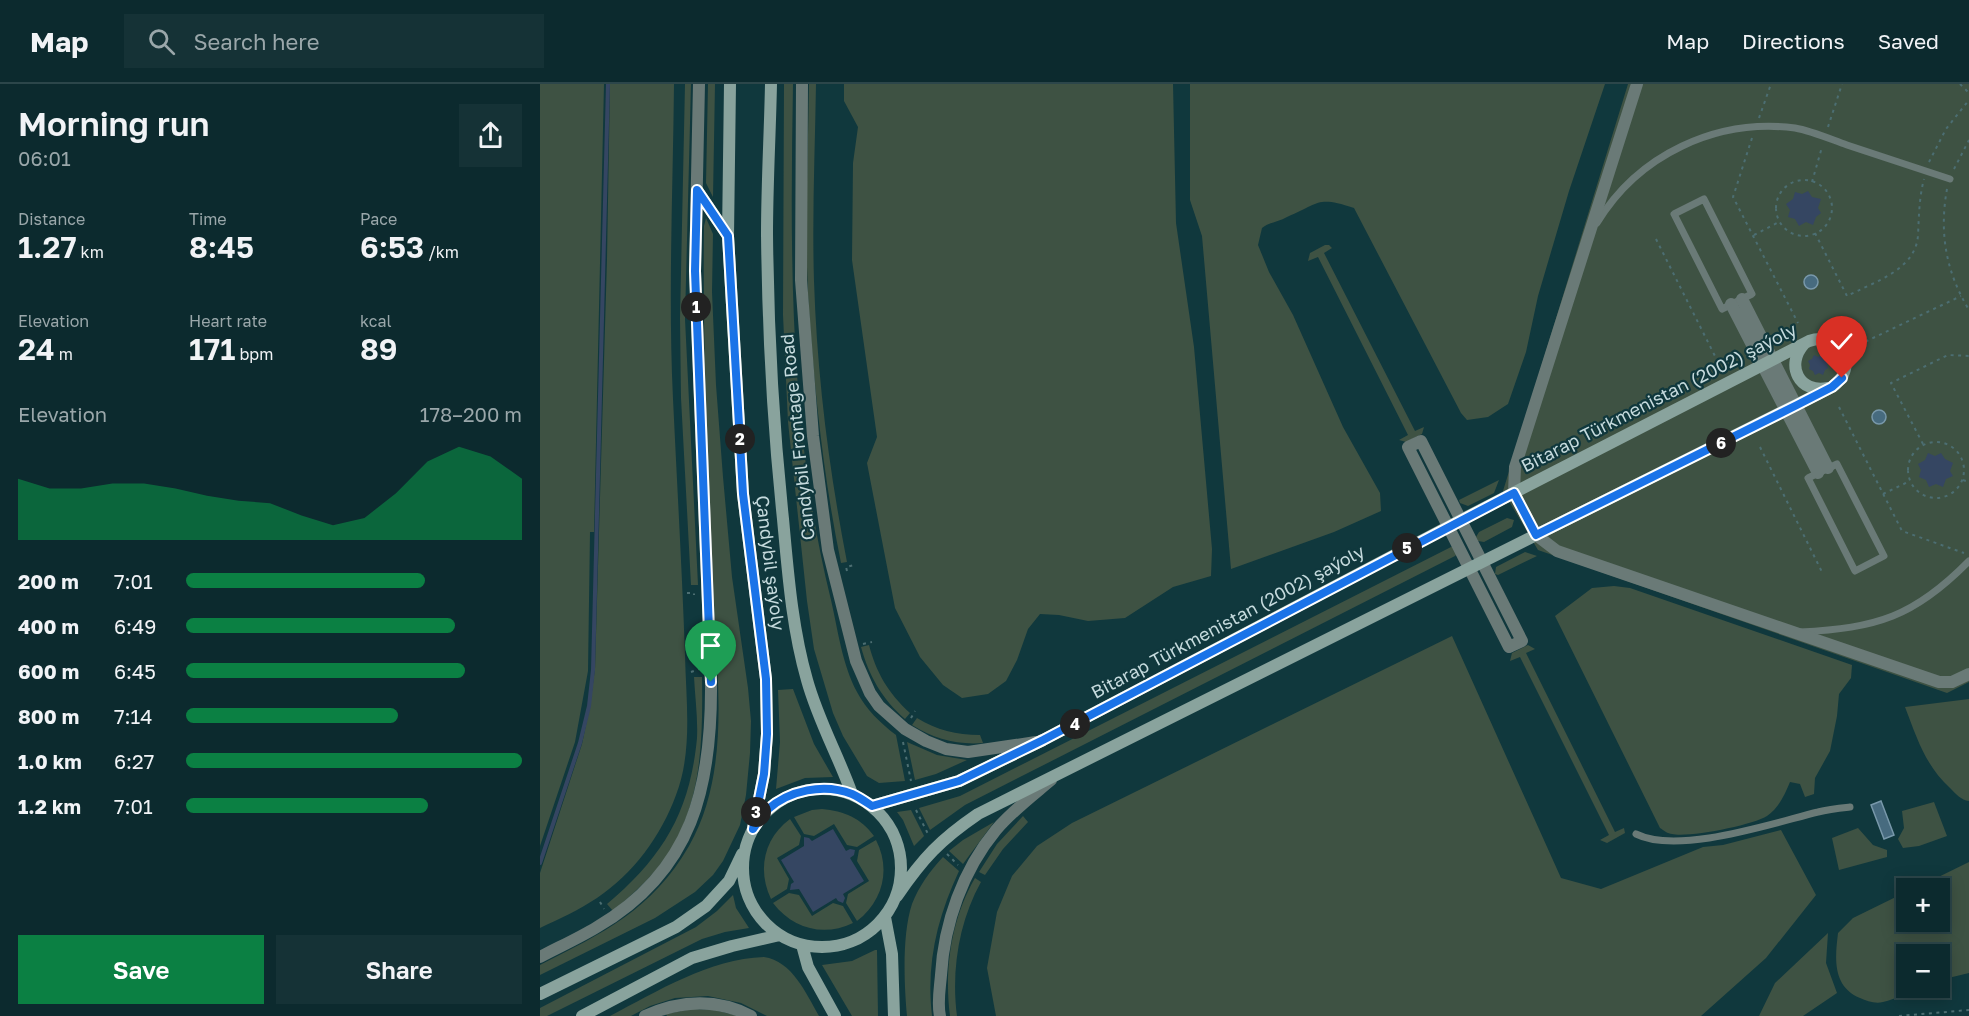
<!DOCTYPE html>
<html lang="en">
<head>
<meta charset="utf-8">
<style>
	body { margin:0; font-family:"Golos Text",sans-serif; background:#153236; color:#f1f3f6; height:100vh; display:flex; flex-direction:column; font-size:22px; white-space:nowrap }
	* { box-sizing:border-box; margin:0 }
	p { font-size:20px; color:#9aa7aa }
	.icon { flex:none; width:33px; height:33px; fill:none; stroke:currentColor; stroke-width:2; stroke-linecap:round; stroke-linejoin:round }
	.map { position:relative; flex:1; overflow:hidden }
	.details { display:flex; flex-direction:column; background:#0c2a2e; width:540px }
	.details>* { flex:none }
	.controls { position:absolute; left:1356px; top:794px; display:grid; gap:12px }
	.controls a { display:grid; place-items:center; width:54px; height:54px; border-radius:0px; background:#0c2a2e; box-shadow:0 3px 15px #0003,0 0 0 2px #2c464a; font-size:30px }
	.pin { position:absolute; display:grid; place-items:center; width:51px; height:51px; color:#fff; margin:-62px -26px; border-radius:50% 50% 50% 0; rotate:-45deg; box-shadow:0 0 6px #0007 }
	.pin .icon { rotate:45deg }
	.km { position:absolute; width:30px; height:30px; margin:-15px; border-radius:50%; background:#222; color:#fff; font-size:16px; line-height:30px; text-align:center }
	.round { display:grid; place-items:center; flex:none; width:63px; height:63px; border-radius:0px; background:#153236 }
	.overview { display:flex; align-items:center; justify-content:space-between; height:102px; padding:0 18px }
	h1 { font-size:33px; font-weight:600; line-height:45px }
	.metrics { display:grid; grid-template-columns:repeat(3,1fr); gap:9px; height:102px; padding:6px 18px }
	.metrics div { display:grid; align-content:center }
	.metrics b { font-size:30px; font-weight:600 }
	.metrics small { font-size:16px; font-weight:400 }
	.metrics p { font-size:16px }
	.chart { height:168px; padding:12px 18px }
	.chart p { display:flex; justify-content:space-between }
	.chart svg { width:100%; height:108px; margin-top:6px; fill:#0b8043; opacity:.7 }
	.primary-button { display:flex; gap:12px; margin-top:auto; padding:12px 18px }
	.primary-button a { flex:1; height:69px; border-radius:0px; background:#0b8043; color:#fff; font-size:24px; font-weight:600; line-height:69px; text-align:center }
	.primary-button a+a { background:#153236; color:#f1f3f6 }
	ul { padding:0 18px; list-style:none; font-size:20px }
	li { display:grid; grid-template-columns:96px 72px 1fr; align-items:center; height:45px }
	li i { height:15px; border-radius:8px; background:#0b8043 }
	header { display:flex; align-items:center; gap:36px; box-sizing:border-box; height:84px; padding:0 30px; background:#0c2a2e; border-bottom:2px solid #2c464a }
	header strong { font-size:28px }
	nav { display:flex; gap:33px; margin-inline-start:auto; font-size:21px }
	.search { width:420px; height:54px; background:#153236; display:flex; align-items:center; gap:15px; box-sizing:border-box; padding:0 21px; border-radius:0px; color:#9aa7aa; font-size:22px }
	main { display:flex; flex:1; min-height:0 }
	.map>svg:first-child { display:block }
	.green { fill:#3e5243 }
	.water { fill:#354662 }
	.lines { fill:none; stroke-linecap:round; stroke-linejoin:round }
	.stream { stroke:#354662; stroke-width:4 }
	.building { fill:#476b7f; stroke:#7898aa; stroke-width:1.5 }
	.path { stroke:#4c6e72; stroke-width:2; stroke-dasharray:3 4.5; stroke-linecap:butt }
	.lane { stroke:#6a7a77; stroke-width:7 }
	.street { stroke:#6a7a77; stroke-width:12 }
	.secondary { stroke:#89a39d; stroke-width:12 }
	.route-casing { stroke:#fff; stroke-width:12 }
	.route { stroke:#1a73e8; stroke-width:8 }
	.labels { text-anchor:middle; stroke-width:4.5; stroke-linejoin:round; paint-order:stroke }
	.street-label { font-size:18px; fill:#c5dadd; stroke:#10383d }
</style>
</head>
<body>
<header>
<strong>Map</strong>
<div class="search"><svg class="icon" aria-label="search" viewBox="0 0 24 24"><circle cx="10" cy="10" r="6"/><path d="M15 15l6 6"/></svg>Search here</div>
<nav><a>Map</a><a>Directions</a><a>Saved</a></nav>
</header>
<main>
<section class="details">
<div class="overview"><div><h1>Morning run</h1><p>06:01</p></div><a class="round"><svg class="icon" aria-label="share" viewBox="0 0 24 24"><path d="M12 15V3M7 8l5-5 5 5M5 13v7h14v-7"/></svg></a></div>
<div class="metrics">
<div><p>Distance</p><b>1.27<small> km</small></b></div>
<div><p>Time</p><b>8:45</b></div>
<div><p>Pace</p><b>6:53<small> /km</small></b></div>
</div>
<div class="metrics">
<div><p>Elevation</p><b>24<small> m</small></b></div>
<div><p>Heart rate</p><b>171<small> bpm</small></b></div>
<div><p>kcal</p><b>89</b></div>
</div>
<div class="chart"><p><span>Elevation</span>178–200 m</p>
<svg viewBox="0 0 160 44" preserveAspectRatio="none"><path d="M0 44V19L10 23L20 23L30 21L40 21L50 23L60 26L70 28L80 29L90 34L100 38L110 35L120 25L130 12L140 6L150 10L160 19V44z"/></svg>
</div>
<ul>
<li><b>200 m</b>7:01<i style="width:71%"></i></li>
<li><b>400 m</b>6:49<i style="width:80%"></i></li>
<li><b>600 m</b>6:45<i style="width:83%"></i></li>
<li><b>800 m</b>7:14<i style="width:63%"></i></li>
<li><b>1.0 km</b>6:27<i style="width:100%"></i></li>
<li><b>1.2 km</b>7:01<i style="width:72%"></i></li>
</ul>
<div class="primary-button"><a>Save</a><a>Share</a></div>
</section>
<div class="map">
<svg width="1429" height="932" viewBox="0 0 1429 932">
	<rect width="100%" height="100%" fill="#10383d"/>
	<path class="green" d="M0 0H64L54 448H50L48 587 35 658 0 762Z
		M70 0H134C133 105 128 210 133 315 137 400 142 485 145 571 146 617 153 667 136 711 121 752 93 790 57 814 39 826 19 835 0 844V789L42 660 50 622 55 585 67 175Z
		M145 0H151L145 235 158 501H151L141 314 140 235Z
		M168 0H175L173 113 166 99Z
		M244 0H253C250 173 249 347 291 516 298 546 302 580 317 608 326 625 340 639 356 651L365 697 339 699 327 692 303 652 293 629 274 565 267 517 248 338 243 231Z
		M269 0H276C275 66 272 131 274 197 277 291 289 386 307 478L301 479C284 396 275 312 269 227 264 152 268 75 269 0Z
		M304 0H633L636 139 654 263 672 465 671 492 633 503 585 534 548 537 519 531 500 530 488 545 477 576 466 597 448 610 422 614 403 601 380 573 355 524 327 379 337 353 312 176 313 79 318 43 304 17Z
		M650 0H1065L1029 107 998 212 986 268 968 320 948 333 927 336 921 329 814 124C777 112 780 119 747 133 738 138 730 138 722 144L718 161 729 188 753 231 803 343 840 409 841 427 794 448 691 485 662 152 650 116Z
		M1088 0H1429V598L1407 609 998 466 963 407Z
		M166 134 173 150 172 208 176 301 183 393 192 493 208 604 211 637 210 669 206 711 200 741 183 777 173 791 155 808 115 834 0 891V881C63 849 112 826 149 762 187 695 179 613 175 540 173 490 170 440 168 391 165 308 163 225 164 142Z
		M785 161H789L792 164 784 169 875 347 884 343 882 350 866 358 859 356 868 351 778 173 768 177 770 169Z
		M959 396 954 409 928 422 920 419 919 416Z
		M967 434 974 436 972 443 944 458 938 457 936 453 939 448Z
		M913 462 917 470 915 472 425 721 390 746 379 724 420 712Z
		M985 468 997 472 958 491 955 490 956 483Z
		M1074 502 1090 504 1312 581 1311 594 1299 610 1297 632 1290 667 1275 694 1274 710 1265 713 1260 700 1250 698C1245 710 1239 724 1227 732 1213 741 1148 754 1132 750 1128 750 1123 746 1120 744L1015 532 1052 504Z
		M912 552 1021 794 1061 805 1163 763 1183 761 1241 746 1276 811 1226 874 1161 932H456L447 884 457 828 472 792 497 762 532 739Z
		M329 561C336 588 348 609 370 629L365 635C342 615 329 592 321 563Z
		M988 561 995 565 986 569 1075 748 1084 744 1085 749 1067 759 1060 756 1069 751 980 573 970 577 972 569Z
		M154 593H162C163 660 162 732 116 786 103 801 88 814 73 827L67 820C123 773 150 728 157 654 158 634 155 613 154 593Z
		M253 605 274 660 293 693 265 694 236 705 240 658 238 606Z
		M1429 615V717C1421 716 1416 710 1410 704 1385 681 1377 654 1365 623Z
		M377 634C397 646 416 651 440 651L443 659C417 661 394 655 372 641Z
		M367 658 397 671 427 676 396 690 375 696Z
		M1394 718 1407 752 1379 762 1363 764 1358 755 1364 744 1362 727Z
		M282 725C304 727 321 734 334 752L317 763 307 761 294 740 274 752 264 750 254 733 272 726Z
		M371 726 384 752 374 762 363 736 357 728Z
		M483 732 488 738 463 765 445 791 439 788 457 760Z
		M250 735 261 752 259 761 237 774 249 795 247 805 231 815C217 786 224 754 250 735Z
		M454 738 423 780 409 767 423 756Z
		M1318 744 1333 761 1347 766V773L1299 786 1292 754Z
		M336 756C351 785 343 817 317 837L306 819 308 810 329 797 317 777 319 766Z
		M403 773 419 787C397 834 386 880 392 932H367C364 900 362 850 372 820 379 802 390 787 403 773Z
		M1429 778V889L1400 896V870H1366V903H1383C1370 908 1356 915 1343 918 1335 920 1327 917 1320 914 1292 902 1295 874 1298 849L1313 834 1366 808V837H1400V804H1376Z
		M435 794 441 798C419 837 411 887 417 932H410C404 886 411 835 435 794Z
		M249 809 259 811 272 832 293 819 303 822 313 839C284 853 253 845 233 819Z
		M193 811 196 824 209 844 185 848 162 855 7 932H0V924L156 843 177 827Z
		M1288 849 1286 879 1297 909 1263 932H1219L1235 899Z
		M335 866H337L338 932H312L282 881 312 877Z
		M224 873C252 877 266 909 279 932H227L201 919 168 912 135 914 110 922 91 932H70C118 907 169 875 224 873Z
		M152 925 174 926 199 932H127L126 930Z"/>
	<path class="water" d="M1268 107 1272 113 1281 115 1278 124 1281 129 1276 133 1273 141 1266 138 1259 142 1255 135 1248 133 1250 126 1246 120 1253 115 1255 108 1262 110Z
		M1274 271 1278 273 1281 271 1283 275 1288 276 1287 281 1288 284 1285 286 1283 291 1279 289 1275 291 1273 287 1269 285 1270 281 1268 277 1272 275Z
		M1388 369 1395 372 1401 369 1405 375 1413 379 1410 387 1413 392 1406 395 1403 403 1396 400 1389 403 1386 396 1379 393 1381 386 1378 380 1385 376Z
		M293 745 306 767 310 765 315 766 314 771 310 774 324 797 303 810 305 814 303 819 298 817 296 814 273 828 259 805 250 806 251 800 254 798 241 776 264 762V753L269 754 272 757Z"/>
	<g class="lines">
		<path class="stream" d="M0 779 40 659 49 622 53 586 68 0"/>
	</g>
	<path class="building" d="M1264 198a7 7 0 1 1 14 0a7 7 0 1 1-14 0Z
		M1332 333a7 7 0 1 1 14 0a7 7 0 1 1-14 0Z
		M1341 717 1354 751 1344 755 1331 721Z"/>
	<g class="lines">
		<path class="path" d="M1420 0 1429 9
			M1219 34 1231 0
			M1288 43 1302 0
			M1212 54 1193 113 1258 239
			M1389 78 1406 45 1429 16
			M1414 85 1429 56
			M1236 124a28 28 0 1 1 56 0a28 28 0 1 1-56 0Z
			M1272 98 1282 63
			M1407 105C1399 149 1406 188 1429 226
			M1275 149 1307 212C1334 198 1376 186 1378 151 1379 132 1379 114 1384 95
			M1214 151 1239 138
			M1116 155 1179 280
			M1312 264 1421 212
			M1299 323 1362 447 1424 469
			M1368 386a28 28 0 1 1 56 0a28 28 0 1 1-56 0Z
			M1383 360 1351 299 1408 271 1429 272
			M1220 363 1282 488
			M1423 396 1429 398
			M1343 410 1370 397
			M307 487 306 483 314 481
			M147 509H154V511
			M323 560 332 558
			M151 588 159 585
			M371 634 375 627
			M363 658 371 697
			M376 726 388 750
			M407 770 418 781
			M60 818 64 825
			M1359 932 1429 926"/>
		<path class="lane" d="M1164 115 1212 210 1182 225 1134 130Z
			M1057 139C1098 71 1176 34 1255 44 1272 47 1290 55 1307 61 1341 72 1376 84 1410 95
			M1297 380 1344 472 1315 487 1268 394Z
			M1260 548C1337 544 1374 533 1429 477
			M1096 750C1138 771 1233 739 1278 728 1289 725 1300 724 1310 723"/>
		<path class="street" d="M262 0 261 196 273 352 288 466 316 577 330 609 339 622 365 645 386 657 406 665 428 668 496 658
			M1097 0 975 383 974 409 996 451 1017 467 1399 598H1412L1429 590
			M1202 215 1288 384
			M1191 220 1278 389
			M881 357 982 557 969 563 868 363Z
			M0 873C19 863 39 854 57 843 153 787 172 702 171 598L155 187 159 0
			M105 932C141 916 176 914 211 932
			M400 932C397 919 400 904 401 891 404 839 423 786 456 746 472 727 492 712 511 696"/>
		<path class="secondary" d="M190 0 188 152 203 410 226 595 227 650 224 690 213 745
			M231 0C230 50 227 100 227 150 228 245 233 340 243 435 248 489 252 544 267 596 278 636 298 671 312 710
			M157 106 188 152
			M1264 260C1245 281 1259 310 1288 304
			M203 784a79 79 0 1 1 158 0a79 79 0 1 1-158 0Z
			M332 722 419 697 503 656 921 436 1269 257C1301 246 1320 284 1292 303L438 730C400 756 383 774 357 812
			M345 833 352 870 354 932
			M262 861 268 883 295 932
			M0 910 136 843 166 822 189 797 202 770
			M42 932 152 874 192 862 240 851"/>
	</g>
	<g class="lines">
		<g class="route-casing">
			<path id="route" d="M171 598 155 187 157 106 188 152 203 410 226 595 227 650 224 690 213 745C217 739 222 732 227 726 249 706 284 699 312 710 319 713 326 718 332 722L419 697 503 656 974 409 996 451 1257 321 1292 303 1302 294"/>
		</g>
		<use href="#route" class="route"/>
	</g>
	<g class="labels">
		<g class="street-label">
			<text transform="translate(1119 314) rotate(-27)" y="6">Bitarap Türkmenistan (2002) şaýoly</text>
			<text transform="translate(258 353) rotate(-96)" y="6">Candybil Frontage Road</text>
			<text transform="translate(230 479) rotate(83)" y="6">Çandybil şaýoly</text>
			<text transform="translate(688 538) rotate(-28)" y="6">Bitarap Türkmenistan (2002) şaýoly</text>
		</g>
	</g>
</svg>
<div class="controls">
<a>+</a>
<a>−</a>
</div>
<div class="pin" style="left:171px;top:598px;background:#1e9e55"><svg class="icon" aria-label="arrive" viewBox="0 0 24 24"><path d="M6 21V4h12l-3 4 3 4H6"/></svg></div>
<div class="pin" style="left:1302px;top:294px;background:#d93025"><svg class="icon" aria-label="check" viewBox="0 0 24 24"><path d="M5 12l5 5 9-10"/></svg></div>
<b class="km" style="left:156px;top:223px">1</b>
<b class="km" style="left:200px;top:355px">2</b>
<b class="km" style="left:216px;top:728px">3</b>
<b class="km" style="left:535px;top:640px">4</b>
<b class="km" style="left:867px;top:464px">5</b>
<b class="km" style="left:1181px;top:359px">6</b>
</div>
</main>
</body>
</html>
